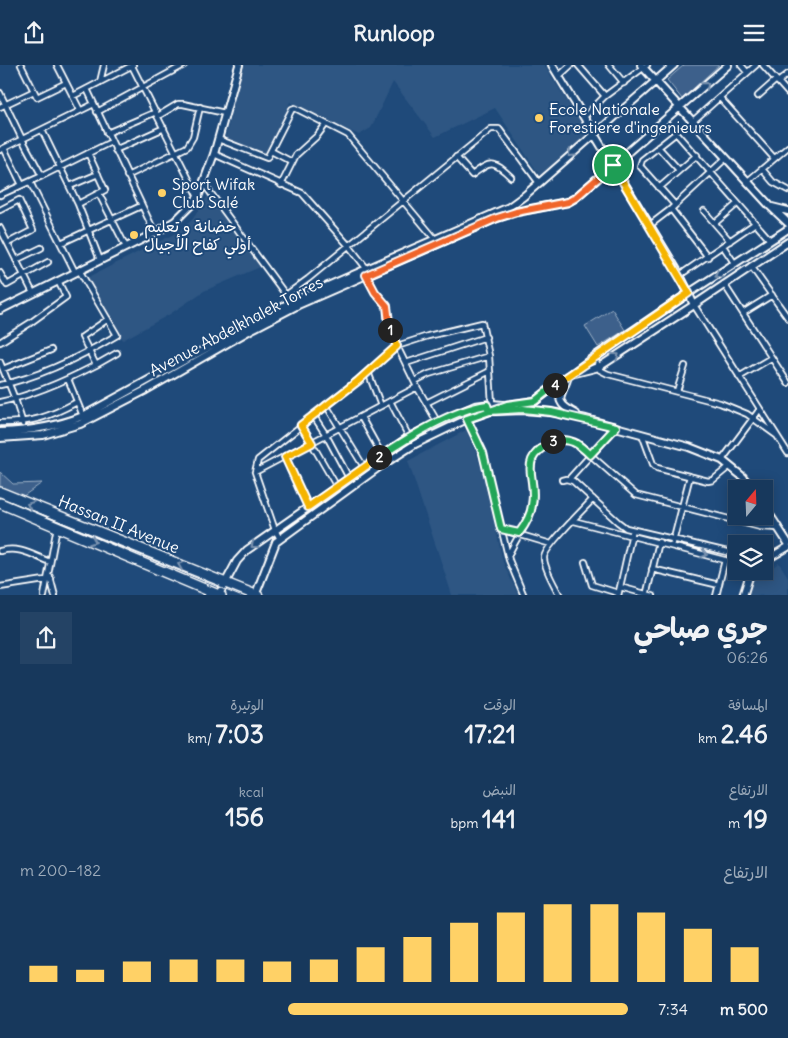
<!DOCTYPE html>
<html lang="ar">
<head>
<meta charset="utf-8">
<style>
	body { margin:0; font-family:Delius,"Playpen Sans Arabic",sans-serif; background:#244365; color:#f1f3f6; direction:rtl; height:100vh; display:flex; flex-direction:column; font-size:19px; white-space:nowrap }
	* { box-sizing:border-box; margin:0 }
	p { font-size:16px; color:#9eacbb }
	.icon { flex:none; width:28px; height:28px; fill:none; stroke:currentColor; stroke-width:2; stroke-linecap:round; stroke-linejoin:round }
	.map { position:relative; height:530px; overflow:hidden; direction:ltr }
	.drawer { display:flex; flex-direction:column; background:#17385c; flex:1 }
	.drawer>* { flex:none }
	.needle { width:32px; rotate:19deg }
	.tools { position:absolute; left:728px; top:415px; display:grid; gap:10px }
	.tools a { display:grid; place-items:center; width:45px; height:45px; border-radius:0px; background:#17385c; box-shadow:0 2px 12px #0003,0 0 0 1px #365272; font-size:25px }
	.pin { position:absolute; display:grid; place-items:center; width:42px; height:42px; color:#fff; margin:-21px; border:2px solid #fff; border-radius:50%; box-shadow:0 1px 5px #0007 }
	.km { position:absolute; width:25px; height:25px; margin:-12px; border-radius:50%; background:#222; color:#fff; font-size:14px; line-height:25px; text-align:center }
	.round { display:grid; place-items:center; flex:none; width:52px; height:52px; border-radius:0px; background:#244365 }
	.overview { display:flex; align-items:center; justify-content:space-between; height:85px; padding:0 20px }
	h1 { font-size:28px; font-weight:700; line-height:38px }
	.figures { display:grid; grid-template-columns:repeat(3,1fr); gap:8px; height:85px; padding:5px 20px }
	.figures div { display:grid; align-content:center }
	.figures b { font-size:25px; font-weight:700 }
	.figures small { font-size:14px; font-weight:400 }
	.figures p { font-size:14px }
	.chart { height:140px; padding:10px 20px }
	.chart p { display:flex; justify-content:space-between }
	.chart svg { width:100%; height:90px; margin-top:5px; stroke:#ffd166; stroke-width:6 }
	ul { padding:0 20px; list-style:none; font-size:16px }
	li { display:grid; grid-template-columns:80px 60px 1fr; align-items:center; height:38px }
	li i { height:12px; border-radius:6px; background:#ffd166 }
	header { display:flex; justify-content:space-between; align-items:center; height:65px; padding:0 20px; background:#17385c; font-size:22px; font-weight:700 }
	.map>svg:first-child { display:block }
	.built { fill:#2e5683 }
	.green { fill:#3c618b; stroke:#9eb0c5 }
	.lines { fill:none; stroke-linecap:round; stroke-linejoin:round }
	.street-casing { stroke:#fff; stroke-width:8 }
	.secondary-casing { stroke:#fff; stroke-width:10 }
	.highway-casing { stroke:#fff; stroke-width:12 }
	.street { stroke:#1f4a7a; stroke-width:4.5 }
	.secondary { stroke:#1f4a7a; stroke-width:6 }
	.highway { stroke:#1f4a7a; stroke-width:9 }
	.tram { stroke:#fff; stroke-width:1 }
	.oneway { stroke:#7992af }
	.split-1-casing { stroke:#fff; stroke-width:10 }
	.split-2-casing { stroke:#fff; stroke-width:10 }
	.split-3-casing { stroke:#fff; stroke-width:10 }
	.split-4-casing { stroke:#fff; stroke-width:10 }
	.split-5-casing { stroke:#fff; stroke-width:10 }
	.split-1 { stroke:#f0652b; stroke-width:6 }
	.split-2 { stroke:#f5b400; stroke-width:6 }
	.split-3 { stroke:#22a559; stroke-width:6 }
	.split-4 { stroke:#22a559; stroke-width:6 }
	.split-5 { stroke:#f5b400; stroke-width:6 }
	.poi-dot { fill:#ffd166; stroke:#1f4a7a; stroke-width:2 }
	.labels { text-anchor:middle; stroke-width:4; stroke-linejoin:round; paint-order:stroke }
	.poi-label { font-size:16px; fill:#fff; stroke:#1f4a7a; text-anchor:start }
	.street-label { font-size:16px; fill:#fff; stroke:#1f4a7a }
</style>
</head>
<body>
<header><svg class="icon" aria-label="menu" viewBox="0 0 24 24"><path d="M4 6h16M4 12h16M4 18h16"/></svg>Runloop<svg class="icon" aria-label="share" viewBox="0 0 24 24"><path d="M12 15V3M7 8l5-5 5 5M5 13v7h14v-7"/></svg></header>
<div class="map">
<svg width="788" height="531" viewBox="0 0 788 531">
	<rect width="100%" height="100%" fill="#1f4a7a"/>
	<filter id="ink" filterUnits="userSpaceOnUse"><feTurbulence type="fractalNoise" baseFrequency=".02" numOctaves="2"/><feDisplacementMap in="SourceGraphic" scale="10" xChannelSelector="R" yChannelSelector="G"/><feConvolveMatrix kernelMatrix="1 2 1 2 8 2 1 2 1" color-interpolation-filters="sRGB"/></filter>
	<g filter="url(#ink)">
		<path class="built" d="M243 0H544L588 69 541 112 495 43 435 72 393 17 371 63 359 70 290 37 266 91 225 74Z
			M209 129 260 202 204 226 170 249 123 275 87 213 176 168 192 155Z
			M466 365 476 387 486 419 503 497 518 530H452L408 396Z
			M779 498 788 512V530L746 531 750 515Z"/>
		<path class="green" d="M684 0H719L682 34 667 15Z
			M612 244 625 265 598 282 585 261Z
			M0 407 13 419 42 418 19 434 0 426Z"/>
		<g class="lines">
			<g class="street-casing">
				<path id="street" d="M21 0 37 32 66 18
					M57 0 80 45
					M578 0 605 31
					M609 0 624 18
					M741 0 747 7
					M763 0 788 28
					M132 1 198 132
					M559 11 571 0
					M100 17 104 0
					M778 17 788 9
					M87 24 155 168
					M0 28 22 74 42 111
					M73 31 133 0
					M758 31 776 15
					M720 33 774 93
					M0 42 34 26
					M97 47 184 0
					M158 51 178 39H183L225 48
					M584 52 605 31 647 0
					M693 56 756 0
					M42 65 78 139 100 195
					M107 68 156 47
					M218 74 267 93 292 44 295 43 348 70 435 174
					M658 82 679 105
					M4 83 22 120
					M0 85 94 39
					M115 85 164 63
					M271 86 292 97
					M214 89 302 128 349 181 367 204
					M456 92 472 110C491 96 493 95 511 112
					M762 104 773 117 788 125
					M127 111 187 82 193 72 200 42
					M748 116 788 82
					M30 117 75 207
					M204 119 291 237
					M281 120 296 90 317 71 326 59
					M70 121 98 109
					M659 123 697 90
					M99 129 126 182
					M0 130 42 111 111 77
					M78 139 105 125 88 88
					M675 140 640 101 642 95 676 68 770 175
					M671 144 708 192
					M0 145 19 135 33 165 8 178
					M704 146 730 176
					M715 158 737 139
					M650 160 671 144 726 93
					M0 163 33 228
					M61 178 141 141
					M723 181 735 199
					M16 195 41 183
					M751 201 788 253
					M0 208 7 220 48 197
					M366 210 375 227 387 241 388 259 397 281 417 322 438 358
					M680 210 754 159
					M724 219 788 318
					M286 230 308 214 491 64H499L539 118
					M694 240 788 388
					M743 248 772 230
					M0 277 30 258 66 232 58 216
					M594 292 600 305 608 309 720 338 747 349 776 370
					M0 297 15 334 23 359
					M406 298 486 272
					M96 300 117 288
					M3 304 51 285
					M368 307 381 341
					M739 312 771 293
					M68 314 83 351
					M415 316 429 309 489 291
					M0 320C41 312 82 291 117 270L79 205
					M677 326 685 301
					M390 336 409 372
					M0 337C34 330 65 316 96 300L82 272 108 254
					M426 338 490 306
					M326 340 364 402
					M463 346 483 388 509 495 524 531
					M313 350 326 370 349 413
					M361 352 382 390
					M0 358C32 358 49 352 77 337
					M301 360 337 422
					M642 369 653 399 657 403 708 416 713 415 730 401
					M285 392 308 442
					M722 395 760 344
					M255 407 417 322
					M569 414 616 362
					M562 415 566 414 573 416 618 457 626 463 736 489
					M574 456 736 498
					M501 464 551 479
					M280 474 275 465 255 407 258 395 349 323 397 281 428 271 482 258 489 291 492 339
					M673 477 690 411
					M0 486C20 481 32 490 50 497
					M508 491C515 475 527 460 532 442 538 417 518 397 547 379 557 374 567 374 577 378L636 430 760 462 778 463
					M585 497 592 520 618 528
					M652 504 719 520
					M50 512 55 531
					M0 522 51 514
					M620 522 653 531
					M44 531 57 462
					M560 531C555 521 545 505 544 494 542 484 584 444 593 434
					M618 531 632 468
					M646 531 659 477
					M716 531 725 495"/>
			</g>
			<g class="secondary-casing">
				<path id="secondary" d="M552 0 680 210 694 240
					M641 0 770 141 788 158
					M772 142 788 146
					M0 245 155 168 175 156 193 138 198 132 214 89 239 0
					M575 308 599 302 694 240 788 177
					M568 311C563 331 550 335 576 349
					M495 346 523 345 551 347 586 354 689 382 722 395 743 412 752 424
					M0 367C29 366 56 362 83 351L291 237 509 142 524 131 674 0
					M0 373 43 370 80 359 146 325 254 263 298 240 497 153 516 147 568 137 575 133 728 0
					M764 441 788 478
					M764 496 788 482
					M208 531 220 527 222 524 237 496 247 485 409 372 475 341 492 339 503 340
					M255 531 276 477 379 402 415 379 467 354 507 340 535 336 594 292 689 228 788 164
					M743 531 751 506"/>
			</g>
			<g class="highway-casing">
				<path id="highway" d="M0 427 258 531
					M0 438 221 531"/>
			</g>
			<use href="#street" class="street"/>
			<use href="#secondary" class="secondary"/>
			<use href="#highway" class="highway"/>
			<path class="tram" d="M0 432 240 531"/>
		</g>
		<defs><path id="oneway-chevron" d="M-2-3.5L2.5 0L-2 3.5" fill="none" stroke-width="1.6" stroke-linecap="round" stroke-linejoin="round" transform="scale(1.25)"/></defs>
		<g class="oneway">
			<use href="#oneway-chevron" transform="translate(706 20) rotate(-40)"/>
			<use href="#oneway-chevron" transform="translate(571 89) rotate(138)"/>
			<use href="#oneway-chevron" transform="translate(718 210) rotate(147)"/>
			<use href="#oneway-chevron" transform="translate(616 291) rotate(-33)"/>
			<use href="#oneway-chevron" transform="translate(30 440) rotate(-159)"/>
			<use href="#oneway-chevron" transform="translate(93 476) rotate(21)"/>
			<use href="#oneway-chevron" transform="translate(254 480) rotate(143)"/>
			<use href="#oneway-chevron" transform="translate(704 489) rotate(15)"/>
			<use href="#oneway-chevron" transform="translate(181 500) rotate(-159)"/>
		</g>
	</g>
	<g class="lines" filter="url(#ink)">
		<g class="split-1-casing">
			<path id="split-1" d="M390 265 387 241 375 227 366 210 497 153 516 147 568 137 575 133 613 100"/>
		</g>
		<g class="split-2-casing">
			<path id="split-2" d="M379 392 308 442 285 392 312 378 301 360 358 316 397 281 390 265"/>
		</g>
		<g class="split-3-casing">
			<path id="split-3" d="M379 392C409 372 452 345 487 340L489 346 523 344 551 347 616 362 590 390C579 379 570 372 553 376"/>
		</g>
		<g class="split-4-casing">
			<path id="split-4" d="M553 376C515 396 538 410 532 440 531 450 525 460 519 468L501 464 483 388 467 354 507 340 535 336 555 320"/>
		</g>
		<g class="split-5-casing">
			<path id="split-5" d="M555 320 689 228 613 100"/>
		</g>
		<use href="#split-1" class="split-1"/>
		<use href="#split-2" class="split-2"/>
		<use href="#split-3" class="split-3"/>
		<use href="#split-4" class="split-4"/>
		<use href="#split-5" class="split-5"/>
	</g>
	<g class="poi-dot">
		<circle cx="539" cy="53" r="5"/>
		<circle cx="162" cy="128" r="5"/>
		<circle cx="134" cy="170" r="5"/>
	</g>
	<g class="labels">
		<g class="poi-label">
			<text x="549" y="50">Ecole Nationale<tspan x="549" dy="18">Forestiere d'ingenieurs</tspan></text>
			<text x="172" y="125">Sport Wifak<tspan x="172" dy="18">Club Salé</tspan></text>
			<text x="144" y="167">حضانة و تعليم<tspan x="144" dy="18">أولي كفاح الأجيال</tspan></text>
		</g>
		<g class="street-label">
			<text transform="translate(236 261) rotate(-28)" y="6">Avenue Abdelkhalek Torres</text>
			<text transform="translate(119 459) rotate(22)" y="6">Hassan II Avenue</text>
		</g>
	</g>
</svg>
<div class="tools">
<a><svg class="needle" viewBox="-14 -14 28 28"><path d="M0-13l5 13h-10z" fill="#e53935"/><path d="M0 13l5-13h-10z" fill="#9eacbb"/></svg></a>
<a><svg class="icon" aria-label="layers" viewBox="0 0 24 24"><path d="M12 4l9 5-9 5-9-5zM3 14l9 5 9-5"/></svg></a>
</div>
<div class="pin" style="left:613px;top:100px;background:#1e9e55"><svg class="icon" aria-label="arrive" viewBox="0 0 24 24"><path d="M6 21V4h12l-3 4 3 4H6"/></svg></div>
<b class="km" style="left:390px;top:265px">1</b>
<b class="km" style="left:379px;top:392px">2</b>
<b class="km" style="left:553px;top:376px">3</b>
<b class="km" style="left:555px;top:320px">4</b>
</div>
<section class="drawer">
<div class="overview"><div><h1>جري صباحي</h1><p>06:26</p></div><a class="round"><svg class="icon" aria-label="share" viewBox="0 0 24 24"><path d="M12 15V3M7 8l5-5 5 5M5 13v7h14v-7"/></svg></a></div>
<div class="figures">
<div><p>المسافة</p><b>2.46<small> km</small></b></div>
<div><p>الوقت</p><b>17:21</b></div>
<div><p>الوتيرة</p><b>7:03<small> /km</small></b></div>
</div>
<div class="figures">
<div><p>الارتفاع</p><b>19<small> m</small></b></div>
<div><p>النبض</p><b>141<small> bpm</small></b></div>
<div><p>kcal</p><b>156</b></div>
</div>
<div class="chart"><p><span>الارتفاع</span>182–200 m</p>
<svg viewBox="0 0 160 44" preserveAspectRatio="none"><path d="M5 44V36M15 44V38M25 44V34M35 44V33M45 44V33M55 44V34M65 44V33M75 44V27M85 44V22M95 44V15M105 44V10M115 44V6M125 44V6M135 44V10M145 44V18M155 44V27"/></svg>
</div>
<ul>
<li><b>500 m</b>7:34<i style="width:56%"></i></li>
</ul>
</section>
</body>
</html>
